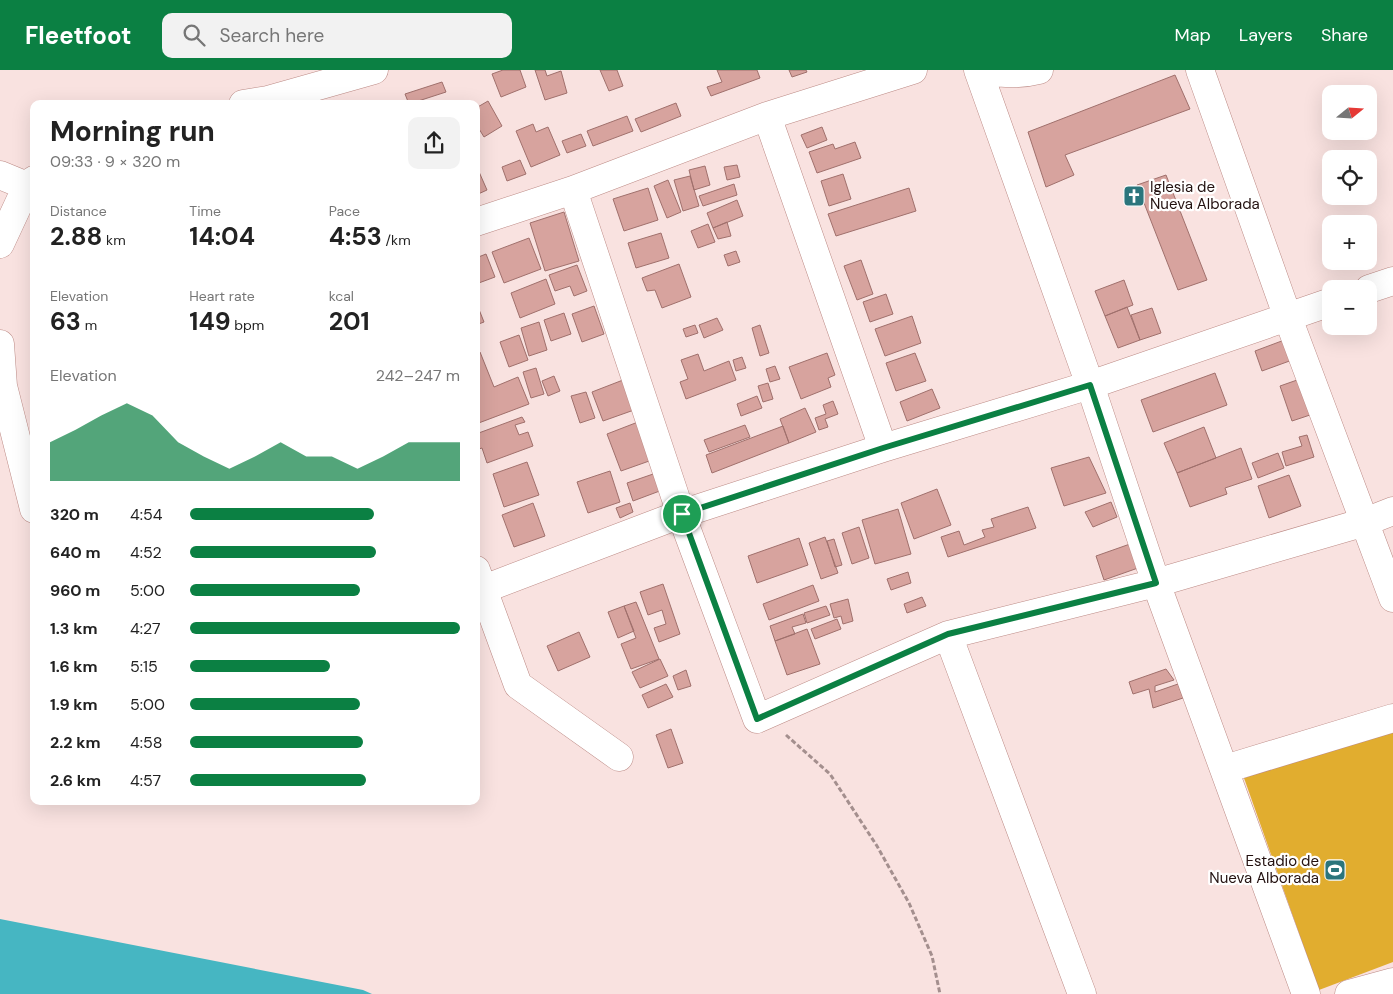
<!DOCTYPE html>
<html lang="en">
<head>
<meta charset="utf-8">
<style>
	body { margin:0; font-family:"DM Sans",sans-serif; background:#f2f2f2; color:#222; height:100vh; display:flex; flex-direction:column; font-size:19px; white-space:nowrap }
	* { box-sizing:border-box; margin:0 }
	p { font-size:16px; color:#767676 }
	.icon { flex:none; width:28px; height:28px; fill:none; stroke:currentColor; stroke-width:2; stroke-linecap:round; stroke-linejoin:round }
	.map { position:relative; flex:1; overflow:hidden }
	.side { position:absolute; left:30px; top:30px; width:450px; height:705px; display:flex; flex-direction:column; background:#fff; border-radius:10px; box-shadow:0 5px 20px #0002 }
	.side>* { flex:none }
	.needle { width:32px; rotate:72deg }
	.fabs { position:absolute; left:1322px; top:15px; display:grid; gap:10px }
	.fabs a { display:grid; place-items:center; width:55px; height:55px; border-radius:10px; background:#fff; box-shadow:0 5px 20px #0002; font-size:25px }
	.pin { position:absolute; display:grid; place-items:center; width:42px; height:42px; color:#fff; margin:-21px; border:2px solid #fff; border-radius:50%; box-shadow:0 1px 5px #0007 }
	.round { display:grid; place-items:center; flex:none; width:52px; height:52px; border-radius:10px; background:#f2f2f2 }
	.summary { display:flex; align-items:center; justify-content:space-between; height:85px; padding:0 20px }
	h1 { font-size:28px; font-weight:700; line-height:38px }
	.figures { display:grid; grid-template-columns:repeat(3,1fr); gap:8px; height:85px; padding:5px 20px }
	.figures div { display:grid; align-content:center }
	.figures b { font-size:25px; font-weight:700 }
	.figures small { font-size:14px; font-weight:400 }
	.figures p { font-size:14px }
	.chart { height:140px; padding:10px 20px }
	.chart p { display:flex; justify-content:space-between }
	.chart svg { width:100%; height:90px; margin-top:5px; fill:#0b8043; opacity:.7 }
	ul { padding:0 20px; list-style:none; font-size:16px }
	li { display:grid; grid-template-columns:80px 60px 1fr; align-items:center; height:38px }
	li i { height:12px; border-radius:6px; background:#0b8043 }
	header { display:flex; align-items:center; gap:30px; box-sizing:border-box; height:70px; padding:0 25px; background:#0b8043; color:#fff }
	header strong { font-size:24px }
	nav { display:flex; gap:28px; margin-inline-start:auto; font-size:18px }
	.search { width:350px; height:45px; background:#f2f2f2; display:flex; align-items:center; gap:12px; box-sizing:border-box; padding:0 18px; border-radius:10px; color:#767676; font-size:19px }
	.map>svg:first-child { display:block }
	.green { fill:#e1ad2f }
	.water { fill:#46b6c2 }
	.building { fill:#d7a39e; stroke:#a0706c }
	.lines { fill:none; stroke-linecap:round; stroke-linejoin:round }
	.minor-casing { stroke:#bc8a85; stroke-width:29 }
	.path { stroke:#a48f8e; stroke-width:3; stroke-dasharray:5 2.5; stroke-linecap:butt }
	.minor { stroke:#fff; stroke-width:28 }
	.route-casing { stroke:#fff; stroke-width:10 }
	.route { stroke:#0b8043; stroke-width:6 }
	.labels { text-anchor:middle; stroke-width:4.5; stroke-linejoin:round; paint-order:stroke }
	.poi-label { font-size:15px; fill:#231110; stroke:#fff; text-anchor:start }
</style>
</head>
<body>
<header>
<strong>Fleetfoot</strong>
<div class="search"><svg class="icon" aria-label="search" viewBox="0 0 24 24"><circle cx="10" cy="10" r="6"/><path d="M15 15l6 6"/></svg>Search here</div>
<nav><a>Map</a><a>Layers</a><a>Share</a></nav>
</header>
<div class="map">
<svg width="1393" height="924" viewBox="0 0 1393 924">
	<rect width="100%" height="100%" fill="#f9e2e0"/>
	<path class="green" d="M1393 657V892L1319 920 1244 708Z"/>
	<path class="water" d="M0 849 363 920 372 924H0Z"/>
	<path class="building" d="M503 0H520L526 17 501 27 492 4Z
		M535 0H545L547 6 561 1 567 23 545 30Z
		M600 0H617L623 16 609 21Z
		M717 0H757L760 8 711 26 707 17 722 12Z
		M789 0H806L807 2 792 7Z
		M1175 5 1190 39 1065 85 1074 105 1046 117 1028 62Z
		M442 12 446 22 409 34 405 24Z
		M488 31 502 56 484 67 476 54V38Z
		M676 33 681 46 641 62 635 49Z
		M627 46 633 61 593 76 587 61Z
		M533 54 536 62 548 57 560 85 531 97 516 61Z
		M822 57 827 70 807 78 801 65Z
		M581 64 586 76 567 83 562 71Z
		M855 72 861 88 817 103 809 82 833 74 835 79Z
		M520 90 526 104 507 111 502 97Z
		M476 95 487 120 476 125Z
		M737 95 740 107 727 110 724 97Z
		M705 96 710 115 694 120 689 100Z
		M843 104 851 129 829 136 821 111Z
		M1166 105 1207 210 1178 220 1137 115Z
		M690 106 699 136 683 141 674 110Z
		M668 110 681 142 667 148 654 116Z
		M734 114 737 125 703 136 699 126Z
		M648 118 658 150 624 161 613 129Z
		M909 118 916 141 836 166 828 144Z
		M737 130 743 146 713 158 707 143Z
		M564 142 579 191 545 201 530 153Z
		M727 152 731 166 718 169 713 158Z
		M708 154 715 172 698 178 691 161Z
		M661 163 669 188 636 198 628 173Z
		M529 168 541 199 504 213 492 182Z
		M736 181 740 192 728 196 724 185Z
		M486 184 495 207 476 214V188Z
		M861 190 873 224 857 230 844 196Z
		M679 194 691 227 662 238 655 220 647 221 642 208Z
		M577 195 587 221 574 226 570 216 555 221 549 205Z
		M546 209 555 234 520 248 511 223Z
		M1124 210 1133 235 1105 246 1095 221Z
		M886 224 893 244 870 252 863 232Z
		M594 236 604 264 582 272 572 244Z
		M476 237H478L484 252 476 255Z
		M1127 237 1140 270 1118 278 1105 246Z
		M1152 238 1161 263 1140 270 1131 245Z
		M564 243 571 264 551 271 544 250Z
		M912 246 921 273 885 286 875 259Z
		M717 248 723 260 704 268 699 255Z
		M539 252 547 280 529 286 521 258Z
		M695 255 698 263 686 267 683 259Z
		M760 255 769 283 760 286 752 258Z
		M519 265 528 290 509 297 500 272Z
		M1287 269 1295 289 1262 301 1255 281Z
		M480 282 494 317 518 307 529 334 476 354V283Z
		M827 283 835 305 828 308 831 317 801 329 789 297Z
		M915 283 926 311 896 321 886 293Z
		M698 284 704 301 729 291 736 310 686 329 680 312 688 309 681 290Z
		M742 287 746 298 736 301 733 290Z
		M775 296 780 309 770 312 766 299Z
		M536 298 544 324 531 328 523 302Z
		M1215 303 1227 335 1153 362 1141 330Z
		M554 306 560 321 548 326 542 311Z
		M1300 309 1313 344 1292 351 1280 316Z
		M623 310 634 340 603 351 592 322Z
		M768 313 773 329 763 332 758 316Z
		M932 319 940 338 907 351 900 332Z
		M586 322 595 348 580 353 571 326Z
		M757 326 762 338 741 346 737 334Z
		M833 331 838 344 825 349 828 357 819 360 815 348 826 344 823 335Z
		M805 338 816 362 789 373 780 349Z
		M522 347 525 352 515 355 519 365 528 362 533 376 487 393 482 378 476 380V364Z
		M638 352 652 390 621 401 607 364Z
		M745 355 750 367 709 382 704 370Z
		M783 356 789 373 712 403 706 385Z
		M1204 357 1216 388 1177 403 1164 373Z
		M1307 365 1314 387 1286 396 1282 382 1302 376 1299 367Z
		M1241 378 1252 409 1225 418 1227 424 1190 437 1177 403Z
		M1278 383 1284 398 1258 408 1252 393Z
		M1089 387 1106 423 1064 436 1051 398Z
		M527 392 539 425 504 437 493 404Z
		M610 401 620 432 588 443 577 412Z
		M659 402 665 419 633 431 627 413Z
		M1289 405 1301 436 1269 448 1258 416Z
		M937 419 951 455 914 469 901 433Z
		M1111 432 1117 447 1093 457 1085 442Z
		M533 433 545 466 514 477 502 445Z
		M630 433 633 442 620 448 616 438Z
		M1028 437 1036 458 948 487 941 467 959 461 964 475 985 467 982 460 994 457 991 449Z
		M898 439 911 484 875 494 862 450Z
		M859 457 869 488 852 494 842 463Z
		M825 467 838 503 821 509 809 473Z
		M799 468 808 495 757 513 748 486Z
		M834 469 842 495 835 497 827 471Z
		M1130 474 1138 498 1104 510 1096 486Z
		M908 502 911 513 891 520 887 509Z
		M663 514 680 564 659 572 654 558 666 554 662 540 648 545 640 522Z
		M813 515 819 531 769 550 763 534Z
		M922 527 926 536 907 543 904 534Z
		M848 529 853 551 843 554 841 546 834 548 830 534Z
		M636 532 659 589 631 599 621 574 636 568 624 536Z
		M624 536 634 561 618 568 608 542Z
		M826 536 830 545 807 553 804 543Z
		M803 544 806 553 792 557 795 564 775 571 770 556Z
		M837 549 841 559 815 569 811 559Z
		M807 559 820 594 787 605 775 571Z
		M579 562 590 587 558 601 547 576Z
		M660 589 668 606 640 618 632 602Z
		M1166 599 1174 610 1155 616V622L1178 614 1183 628 1153 638 1149 619 1133 624 1129 612Z
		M686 600 691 616 678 620 673 606Z
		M666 614 673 627 648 638 642 625Z
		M671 659 683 693 668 698 656 665Z"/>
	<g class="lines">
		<g class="minor-casing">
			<path id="minor" d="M978 0 1090 315 1156 513 1306 924
				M984 0C1003 4 1020 5 1039 0
				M1200 0 1288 248 1393 528
				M243 34 268 30 374 0
				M767 46 883 378
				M0 105 34 119
				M573 120 681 444 757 649 948 565 1156 513 1365 452 1393 441
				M476 152 573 120 767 46 913 0
				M0 174 27 116 34 110
				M1369 219 1393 211
				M0 274 3 316 34 439
				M476 500 518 615 619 687
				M476 522 681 444 883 378 1090 315 1331 232
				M948 565 1082 924
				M1225 699 1393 648
				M1349 924 1393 912"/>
		</g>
		<path class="path" d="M786 665 830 704 877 776 909 833 932 886 940 924"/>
		<use href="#minor" class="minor"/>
	</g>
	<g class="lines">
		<g class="route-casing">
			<path id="route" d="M1090 315 1156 513 948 564 757 649 682 444 883 378Z"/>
		</g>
		<use href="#route" class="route"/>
	</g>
	<defs>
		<g id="church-square" transform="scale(1.125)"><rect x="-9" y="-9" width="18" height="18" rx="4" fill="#2b757c" stroke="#fff"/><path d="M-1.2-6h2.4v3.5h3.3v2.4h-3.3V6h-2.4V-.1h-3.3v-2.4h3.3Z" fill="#fff"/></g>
		<g id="stadium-square" transform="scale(1.125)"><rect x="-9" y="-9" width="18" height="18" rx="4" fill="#2b757c" stroke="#fff"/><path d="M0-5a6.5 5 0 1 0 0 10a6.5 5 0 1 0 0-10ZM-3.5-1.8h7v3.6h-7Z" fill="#fff"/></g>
	</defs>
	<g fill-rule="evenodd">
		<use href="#church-square" x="1134" y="126"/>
		<use href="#stadium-square" x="1335" y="800"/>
	</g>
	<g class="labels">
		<g class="poi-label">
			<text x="1150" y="122">Iglesia de<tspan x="1150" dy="17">Nueva Alborada</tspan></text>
			<text x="1319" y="796" text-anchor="end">Estadio de<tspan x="1319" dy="17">Nueva Alborada</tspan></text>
		</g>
	</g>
</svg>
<div class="fabs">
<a><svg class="needle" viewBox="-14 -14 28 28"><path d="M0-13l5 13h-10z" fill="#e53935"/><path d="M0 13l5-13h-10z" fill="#767676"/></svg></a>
<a><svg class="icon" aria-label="locate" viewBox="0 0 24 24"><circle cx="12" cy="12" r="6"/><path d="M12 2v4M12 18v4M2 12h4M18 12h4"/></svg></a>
<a>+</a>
<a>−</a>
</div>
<div class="pin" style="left:682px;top:444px;background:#1e9e55"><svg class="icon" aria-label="arrive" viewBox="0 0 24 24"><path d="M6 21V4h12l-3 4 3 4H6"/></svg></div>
<section class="side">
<div class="summary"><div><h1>Morning run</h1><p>09:33 · 9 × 320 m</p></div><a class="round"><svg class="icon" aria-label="share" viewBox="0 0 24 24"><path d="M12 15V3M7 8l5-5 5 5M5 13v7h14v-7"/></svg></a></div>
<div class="figures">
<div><p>Distance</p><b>2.88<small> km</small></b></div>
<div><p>Time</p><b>14:04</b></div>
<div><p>Pace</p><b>4:53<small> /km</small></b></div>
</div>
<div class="figures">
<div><p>Elevation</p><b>63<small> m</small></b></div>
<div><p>Heart rate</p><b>149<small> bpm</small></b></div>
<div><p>kcal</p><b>201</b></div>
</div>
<div class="chart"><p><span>Elevation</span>242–247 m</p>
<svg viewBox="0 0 160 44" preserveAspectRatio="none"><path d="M0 44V25L10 19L20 12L30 6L40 12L50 25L60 32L70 38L80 32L90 25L100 32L110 32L120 38L130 32L140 25L150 25L160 25V44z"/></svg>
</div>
<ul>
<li><b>320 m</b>4:54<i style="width:68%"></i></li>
<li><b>640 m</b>4:52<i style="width:69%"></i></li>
<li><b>960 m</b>5:00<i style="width:63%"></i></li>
<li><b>1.3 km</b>4:27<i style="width:100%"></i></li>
<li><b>1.6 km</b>5:15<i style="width:52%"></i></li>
<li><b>1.9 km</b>5:00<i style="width:63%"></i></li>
<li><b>2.2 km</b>4:58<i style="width:64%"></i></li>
<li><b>2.6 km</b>4:57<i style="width:65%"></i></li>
</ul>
</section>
</div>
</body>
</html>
